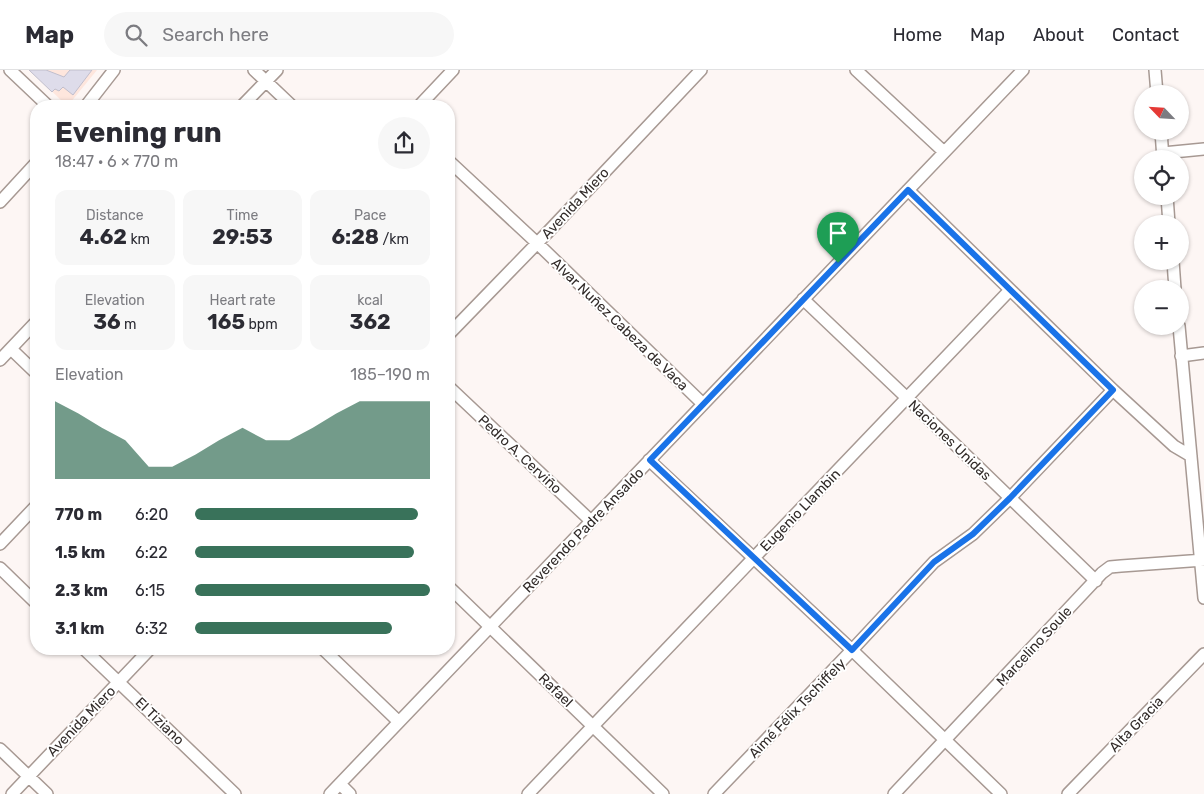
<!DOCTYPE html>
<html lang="en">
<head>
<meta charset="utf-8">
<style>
	body { margin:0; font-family:Rubik,sans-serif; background:#f7f7f7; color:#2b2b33; height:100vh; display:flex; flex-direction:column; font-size:19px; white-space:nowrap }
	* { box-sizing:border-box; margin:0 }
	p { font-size:16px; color:#7c7c81 }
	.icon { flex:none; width:28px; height:28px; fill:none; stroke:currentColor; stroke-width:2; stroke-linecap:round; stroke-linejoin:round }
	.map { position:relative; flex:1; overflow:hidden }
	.details { position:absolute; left:30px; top:30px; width:425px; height:555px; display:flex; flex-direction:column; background:#fff; border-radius:20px; box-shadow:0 1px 4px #0004 }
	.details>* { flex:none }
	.needle { width:32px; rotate:295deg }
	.tools { position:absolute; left:1134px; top:15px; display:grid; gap:10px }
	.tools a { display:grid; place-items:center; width:55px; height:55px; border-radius:50%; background:#fff; box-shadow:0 1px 4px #0004; font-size:25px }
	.pin { position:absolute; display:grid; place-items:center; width:42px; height:42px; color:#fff; margin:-51px -21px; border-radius:50% 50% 50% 0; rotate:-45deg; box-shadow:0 0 5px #0007 }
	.pin .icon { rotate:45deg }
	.round { display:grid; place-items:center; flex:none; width:52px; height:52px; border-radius:26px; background:#f7f7f7 }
	.headline { display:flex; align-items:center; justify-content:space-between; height:85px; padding:0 25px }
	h1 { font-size:28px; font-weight:700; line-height:38px }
	.stats { display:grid; grid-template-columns:repeat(3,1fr); gap:8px; height:85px; padding:5px 25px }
	.stats div { display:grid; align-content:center; border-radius:12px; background:#f7f7f7; text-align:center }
	.stats b { font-size:21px; font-weight:700 }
	.stats small { font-size:14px; font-weight:400 }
	.stats p { font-size:14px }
	.chart { height:140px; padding:10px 25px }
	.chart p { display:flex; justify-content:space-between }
	.chart svg { width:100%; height:90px; margin-top:5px; fill:#39725a; opacity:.7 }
	ul { padding:0 25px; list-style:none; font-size:16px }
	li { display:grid; grid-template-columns:80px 60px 1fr; align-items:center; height:38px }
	li i { height:12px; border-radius:6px; background:#39725a }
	header { display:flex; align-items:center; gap:30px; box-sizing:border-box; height:70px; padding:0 25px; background:#fff; border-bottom:1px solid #e1e1e2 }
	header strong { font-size:24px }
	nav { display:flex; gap:28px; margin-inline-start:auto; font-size:18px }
	.search { width:350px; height:45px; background:#f7f7f7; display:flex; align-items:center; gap:12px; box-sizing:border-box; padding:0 18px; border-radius:28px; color:#7c7c81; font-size:19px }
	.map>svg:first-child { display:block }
	.built { fill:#fee6dd }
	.building { fill:#dedcea; stroke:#c0becc }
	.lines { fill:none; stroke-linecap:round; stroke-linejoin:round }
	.street-casing { stroke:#a79993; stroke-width:14 }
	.street { stroke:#fff; stroke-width:11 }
	.route-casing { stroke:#fff; stroke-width:10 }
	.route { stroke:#1a73e8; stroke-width:6 }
	.labels { text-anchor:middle; stroke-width:4; stroke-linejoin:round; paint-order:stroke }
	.street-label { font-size:14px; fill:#312b29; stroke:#fff }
</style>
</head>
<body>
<header>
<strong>Map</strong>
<div class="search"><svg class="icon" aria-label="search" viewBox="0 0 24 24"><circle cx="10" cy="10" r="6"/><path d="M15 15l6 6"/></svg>Search here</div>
<nav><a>Home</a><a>Map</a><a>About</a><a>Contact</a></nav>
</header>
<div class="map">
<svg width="1204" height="724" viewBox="0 0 1204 724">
	<rect width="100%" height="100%" fill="#fdf6f4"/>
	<path class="built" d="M30 0H97L70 33H64Z"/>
	<path class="building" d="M29 0H46L64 7 70 0H92L73 25 63 17 59 21 55 19 52 22Z"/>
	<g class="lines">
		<g class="street-casing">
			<path id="street" d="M10 0 48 36
				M254 0 292 36
				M856 0 944 82
				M1155 0 1157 24
				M86 36 114 0
				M242 36 277 0
				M419 36 453 0
				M1161 61 1163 89
				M1163 83 1204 79
				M449 91 537 173 703 334
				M908 120 1113 320 1174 376 1191 386
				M1167 126 1169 154
				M0 132 36 93
				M1173 191 1175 219
				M803 229 907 328 1096 511
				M1179 256 1204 528
				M449 264 548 162 701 0
				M11 279 36 303
				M1181 286 1204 283
				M0 290 36 252
				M449 317 591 451
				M649 390 852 580 1001 724
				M0 474 36 436
				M0 498 36 533
				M449 517 663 724
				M84 579 235 724
				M323 579 399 652
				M0 679 47 724
				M340 714 350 724
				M12 724 150 579
				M330 724 1023 0
				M528 724 1010 220
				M714 724 852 580 934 492 973 464 1010 428 1113 320
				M894 724 1102 503 1110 497 1121 496 1204 490
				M1068 724 1204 584"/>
		</g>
		<use href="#street" class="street"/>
	</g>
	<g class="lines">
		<g class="route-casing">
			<path id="route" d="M908 120 1113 320 1010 428 973 464 934 492 852 580 650 390Z"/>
		</g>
		<use href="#route" class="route"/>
	</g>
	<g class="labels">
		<g class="street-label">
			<text transform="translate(575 133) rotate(-47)" y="5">Avenida Miero</text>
			<text transform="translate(620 254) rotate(44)" y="5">Alvar Nuñez Cabeza de Vaca</text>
			<text transform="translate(950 370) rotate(44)" y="5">Naciones Unidas</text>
			<text transform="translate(520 384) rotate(43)" y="5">Pedro A. Cerviño</text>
			<text transform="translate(800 440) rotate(-46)" y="5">Eugenio Llambin</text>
			<text transform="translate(583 460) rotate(-46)" y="5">Reverendo Padre Ansaldo</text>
			<text transform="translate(1034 576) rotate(-47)" y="5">Marcelino Soule</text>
			<text transform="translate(556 620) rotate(44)" y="5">Rafael</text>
			<text transform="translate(797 638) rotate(-46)" y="5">Aimé Félix Tschiffely</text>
			<text transform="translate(81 651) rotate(-46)" y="5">Avenida Miero</text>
			<text transform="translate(160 651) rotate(44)" y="5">El Tiziano</text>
			<text transform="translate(1136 654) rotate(-46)" y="5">Alta Gracia</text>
		</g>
	</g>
</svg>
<div class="tools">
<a><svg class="needle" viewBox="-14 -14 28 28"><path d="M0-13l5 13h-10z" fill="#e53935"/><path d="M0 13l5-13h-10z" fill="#7c7c81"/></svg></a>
<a><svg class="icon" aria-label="locate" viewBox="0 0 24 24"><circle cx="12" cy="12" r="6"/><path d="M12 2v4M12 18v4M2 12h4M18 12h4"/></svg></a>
<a>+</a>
<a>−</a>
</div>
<div class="pin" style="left:838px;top:193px;background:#1e9e55"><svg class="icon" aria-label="arrive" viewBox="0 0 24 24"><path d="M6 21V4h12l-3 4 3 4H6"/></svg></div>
<section class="details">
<div class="headline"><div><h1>Evening run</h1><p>18:47 · 6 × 770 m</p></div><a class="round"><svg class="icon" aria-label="share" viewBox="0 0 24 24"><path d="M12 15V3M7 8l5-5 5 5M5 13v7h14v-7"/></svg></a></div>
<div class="stats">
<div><p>Distance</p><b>4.62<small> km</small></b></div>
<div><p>Time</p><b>29:53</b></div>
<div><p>Pace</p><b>6:28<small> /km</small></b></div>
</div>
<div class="stats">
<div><p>Elevation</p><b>36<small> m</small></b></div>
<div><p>Heart rate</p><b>165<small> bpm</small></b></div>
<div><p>kcal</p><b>362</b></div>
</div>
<div class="chart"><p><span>Elevation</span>185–190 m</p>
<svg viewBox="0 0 160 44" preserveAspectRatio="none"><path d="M0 44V6L10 12L20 19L30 25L40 38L50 38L60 32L70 25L80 19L90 25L100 25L110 19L120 12L130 6L140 6L150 6L160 6V44z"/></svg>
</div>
<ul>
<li><b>770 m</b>6:20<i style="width:95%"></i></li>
<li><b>1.5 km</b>6:22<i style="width:93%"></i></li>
<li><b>2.3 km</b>6:15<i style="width:100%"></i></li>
<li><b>3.1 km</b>6:32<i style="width:84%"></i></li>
</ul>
</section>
</div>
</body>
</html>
